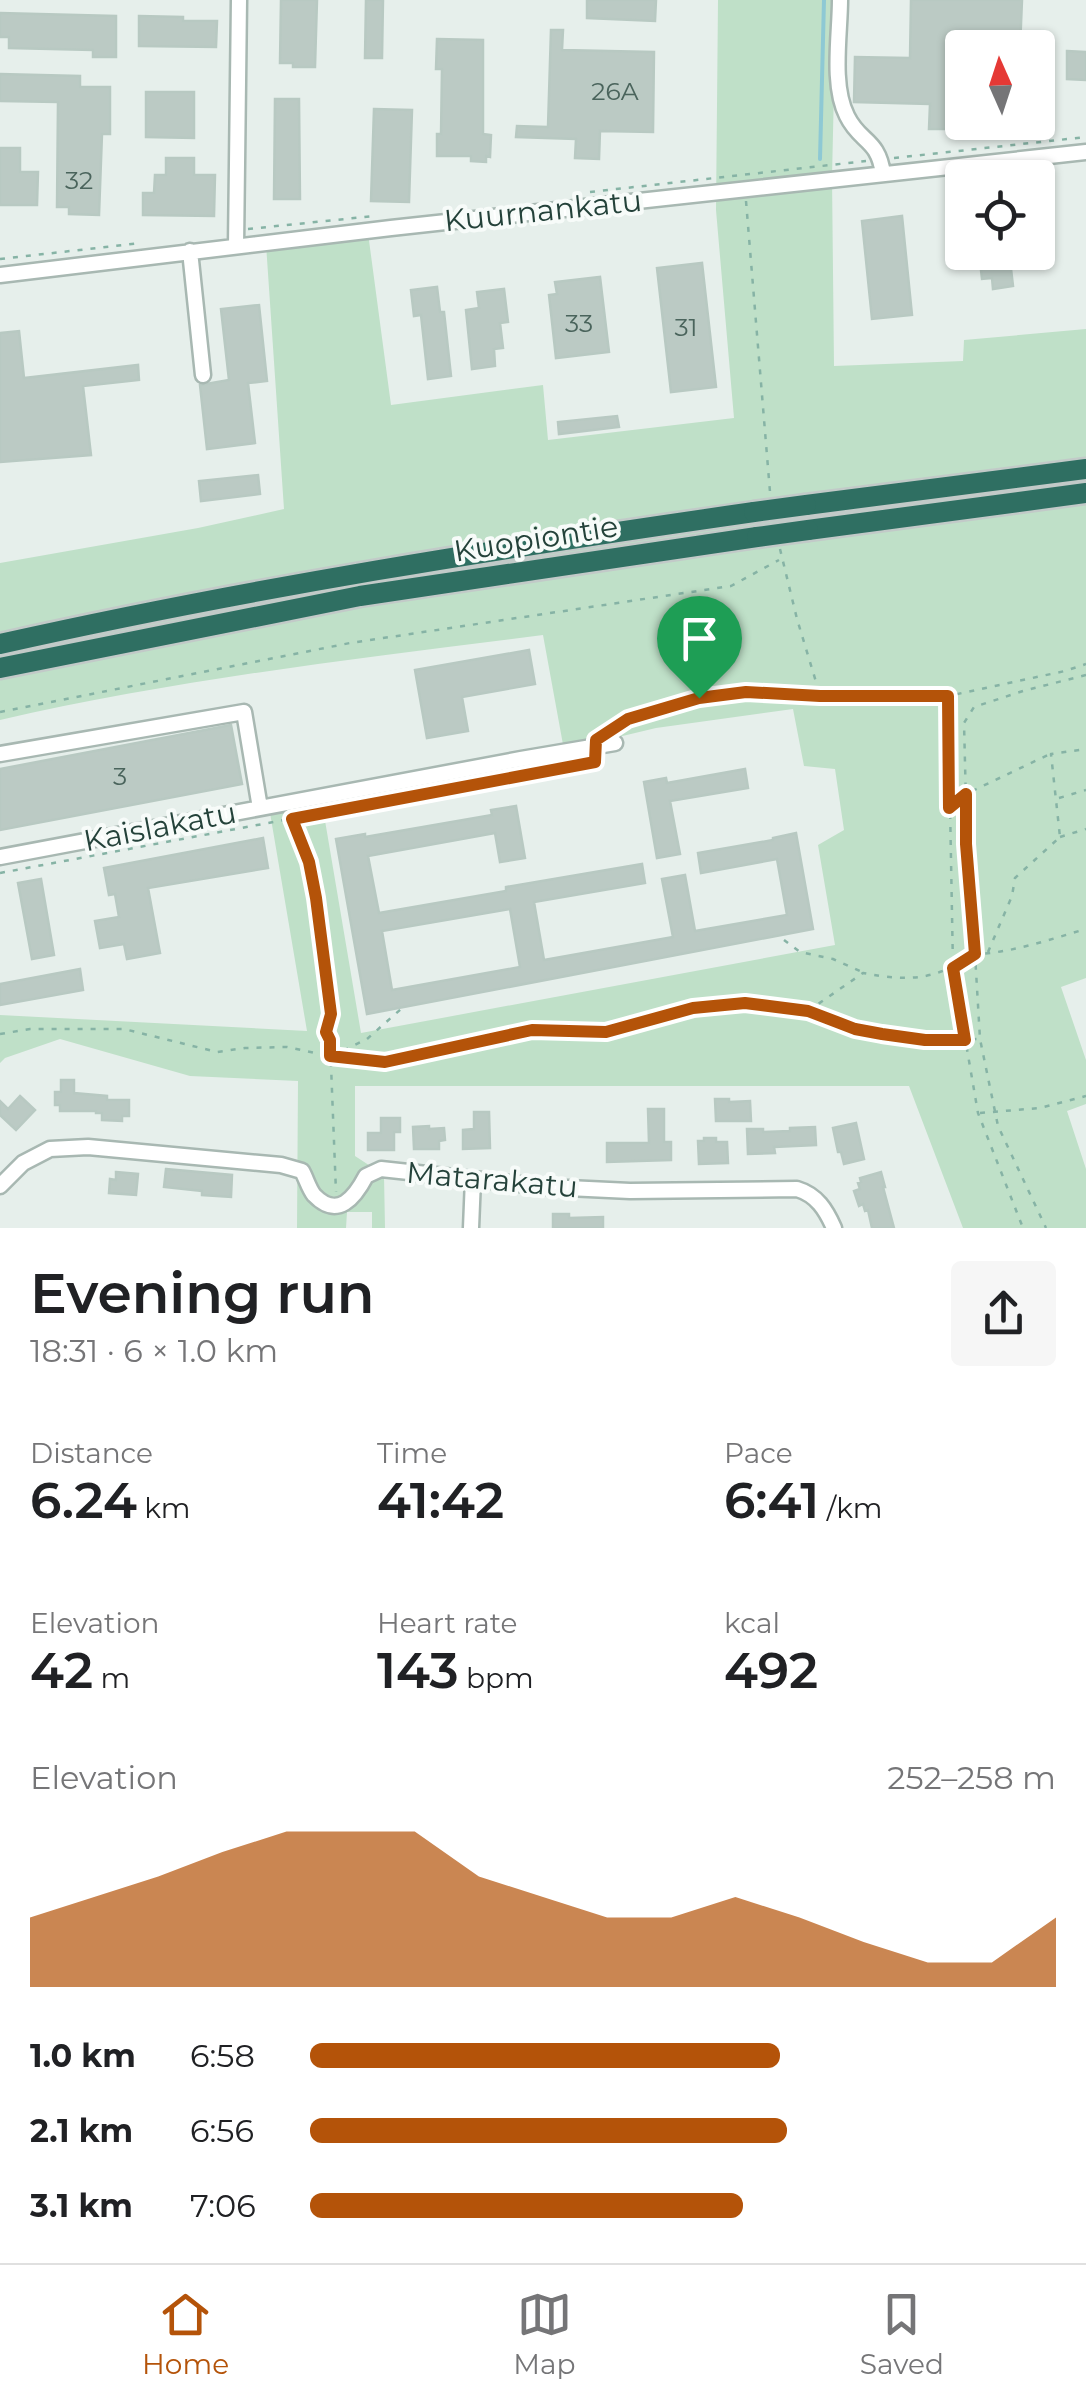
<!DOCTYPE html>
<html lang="en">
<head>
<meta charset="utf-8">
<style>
	body { margin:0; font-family:Montserrat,sans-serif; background:#f6f6f6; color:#202124; height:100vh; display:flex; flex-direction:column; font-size:38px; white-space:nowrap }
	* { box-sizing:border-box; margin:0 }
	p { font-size:32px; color:#757577 }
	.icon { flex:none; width:55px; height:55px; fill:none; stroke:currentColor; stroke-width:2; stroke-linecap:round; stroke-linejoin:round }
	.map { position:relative; height:1228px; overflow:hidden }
	.details { display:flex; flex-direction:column; background:#fff; flex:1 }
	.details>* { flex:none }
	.needle { width:65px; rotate:357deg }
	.tools { position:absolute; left:945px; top:30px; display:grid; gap:20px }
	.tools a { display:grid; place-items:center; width:110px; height:110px; border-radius:10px; background:#fff; box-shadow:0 2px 8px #0004; font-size:50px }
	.pin { position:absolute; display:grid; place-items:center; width:85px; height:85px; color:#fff; margin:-102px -42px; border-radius:50% 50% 50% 0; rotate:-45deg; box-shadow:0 0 10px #0007 }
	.pin .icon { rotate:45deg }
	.round { display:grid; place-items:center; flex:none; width:105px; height:105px; border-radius:10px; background:#f6f6f6 }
	.headline { display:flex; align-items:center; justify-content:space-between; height:170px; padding:0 30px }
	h1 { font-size:55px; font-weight:600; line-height:75px }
	.stats { display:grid; grid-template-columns:repeat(3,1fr); gap:15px; height:170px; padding:10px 30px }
	.stats div { display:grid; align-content:center }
	.stats b { font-size:50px; font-weight:600 }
	.stats small { font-size:28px; font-weight:400 }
	.stats p { font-size:28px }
	.chart { height:280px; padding:20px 30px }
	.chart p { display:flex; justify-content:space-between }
	.chart svg { width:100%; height:180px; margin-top:10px; fill:#b45309; opacity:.7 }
	ul { padding:0 30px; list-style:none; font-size:32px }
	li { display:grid; grid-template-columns:160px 120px 1fr; align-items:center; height:75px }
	li i { height:25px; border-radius:12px; background:#b45309 }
	.menu { display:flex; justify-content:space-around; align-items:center; height:140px; border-top:2px solid #e0e0e0; background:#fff; font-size:28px; color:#757577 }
	.menu a { display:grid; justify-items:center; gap:5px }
	.menu .selected { color:#b45309 }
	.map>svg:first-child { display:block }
	.green { fill:#bfe0c8 }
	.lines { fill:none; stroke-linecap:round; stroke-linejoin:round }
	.stream { stroke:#8ec9d4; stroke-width:4 }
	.building { fill:#bbcac4; stroke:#b8c9c2; stroke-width:2.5; fill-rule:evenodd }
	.minor-casing { stroke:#a8b8b2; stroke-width:19 }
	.highway-casing { stroke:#c2cac8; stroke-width:25 }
	.path { stroke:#86b3a5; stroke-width:2.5; stroke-dasharray:5 8; stroke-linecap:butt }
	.minor { stroke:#fff; stroke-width:14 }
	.highway { stroke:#2f6f62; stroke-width:20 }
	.highway-bridge-casing { stroke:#c2cac8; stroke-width:25; stroke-linecap:butt }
	.highway-bridge { stroke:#2f6f62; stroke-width:20 }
	.route-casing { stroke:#fff; stroke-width:20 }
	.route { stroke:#b45309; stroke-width:12 }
	.labels { text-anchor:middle; stroke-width:8; stroke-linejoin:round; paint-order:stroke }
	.number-label { font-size:25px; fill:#4a645c }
	.street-label { font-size:30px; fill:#24423a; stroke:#f7fbf9 }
</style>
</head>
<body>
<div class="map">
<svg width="1086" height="1228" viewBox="0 0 1086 1228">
	<rect width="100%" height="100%" fill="#e6efeb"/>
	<path class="green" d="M718 0H836L832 177 834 366 963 361 964 340 1086 329V978L1061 987 1086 1060V1104L1067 1111 1086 1169V1228H963L909 1086H355V1156L384 1175 385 1228H372V1212H347L346 1228H297L298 1081 190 1076 60 1039 5 1058 0 1063V1015L307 1031 269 807 321 797 361 1033 835 945 818 845 844 830 835 769 804 766 793 709 656 728 564 750 543 635C361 658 179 679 0 720V563L198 528 284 509 266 244 368 233 391 405 543 385 548 440 734 418 716 210Z"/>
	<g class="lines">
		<path class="stream" d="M820 159 824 0"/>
	</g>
	<path class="building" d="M281 0H317L315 67H293V63H280Z
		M366 0H383L382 58H365Z
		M587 0H656L655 21 587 18Z
		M911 0H1022L1020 48H962V129H929L930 104 854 102 855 57 910 58Z
		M0 13 116 16V57H93V50L9 48V37H0Z
		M139 16 183 17V21H217L216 47 139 46Z
		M551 30H563L562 50 654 52 653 132 600 131 599 159 575 158 576 139 516 137 517 126 548 127Z
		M437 39 483 40V134L491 135 490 157 486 156V162L471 161V156H437V134H441L442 69H436Z
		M1067 51 1086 52V80L1067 79Z
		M0 74 80 76V87H110V134H102L99 215 69 214V207H57L58 102 0 101Z
		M146 92H194V138L146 137Z
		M275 99H299L300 199H274Z
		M374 109 412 110 409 202 371 201Z
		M0 148H20V172H38L37 205H0Z
		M166 158H194V175H215L214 216 143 215V193H154L155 175H166Z
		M902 216 912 315 872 319 862 221Z
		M979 252H1009L1013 286 993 289 992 278 982 279Z
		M702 263 716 387 671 392 657 268Z
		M600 277 609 352 556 358 549 295 557 294 555 282Z
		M437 287 440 312H444L451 376 428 379 421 315 414 316 411 290Z
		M504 289 508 322 500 323 503 348 494 349 495 366 472 369 466 310 479 308 477 292Z
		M259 305 267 381 248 383 255 443 207 449 200 385 229 380 221 309Z
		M19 331 24 378 138 365 139 380 83 386 91 455 0 462V333Z
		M617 416 619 427 559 434 558 422Z
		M258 475 260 494 201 501 199 481Z
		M529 650 535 684 462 697 468 731 427 738 415 670Z
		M231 725 242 784 0 830V769Z
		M745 769 748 788 670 801 680 854 657 858 644 782 666 778 667 783Z
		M516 806 525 858 500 862 495 833 368 856 379 913 506 891V887L642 864 645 883 534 902 544 960 673 937 662 879 685 875 695 931 787 915 777 859 701 873 698 853 773 840V838L796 833 813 929 367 1014 336 839 365 834V837L492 815 491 810ZM510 909 520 967 392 990 382 931Z
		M263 838 268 868 148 888 160 953 127 959 124 944 100 948 95 921 119 917 115 894 109 895 104 868Z
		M41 879 54 955 32 959 18 883Z
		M80 969 83 990 0 1005V984Z
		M61 1080H74V1093L107 1096V1100H129V1116H122V1121L102 1120V1113H96V1111H60V1105H55V1092H61Z
		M20 1096 35 1110 16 1130 0 1115V1101L8 1109Z
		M715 1099H729V1102L750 1101 751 1121H716Z
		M648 1109H664V1142H671V1160L607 1162V1143H649Z
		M474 1112H489L490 1148 463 1149V1130L474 1129Z
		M381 1118H400V1132H394V1150H368V1133H381Z
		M856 1123 864 1159 844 1164 841 1152H838L833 1128Z
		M429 1126V1129L444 1128 445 1140 439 1141V1149H414L413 1127Z
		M815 1127 816 1145 774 1147 775 1153 748 1154 747 1129H763V1132L790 1131V1128Z
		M704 1138H716V1142H727L728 1163 699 1164 698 1141H704Z
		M166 1169 232 1175 231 1197 202 1195V1191L164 1187Z
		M116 1172 138 1174 136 1195 109 1193 110 1179 116 1180Z
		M881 1172 885 1187H883L894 1228H872L868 1210 865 1211 863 1204 859 1206 854 1191 860 1189 858 1183 861 1182 860 1178Z
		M553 1214H569V1218L603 1217V1228H553Z"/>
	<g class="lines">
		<g class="minor-casing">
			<path id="minor" d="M840 0C840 34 831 85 847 116 860 143 878 138 883 174
				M236 246 239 0
				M190 251 203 375
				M0 275 391 228 1086 152
				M0 754 244 712 260 808
				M0 857 521 759 615 743
				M0 1186 23 1163 50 1149 88 1147 281 1165 302 1171C306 1178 309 1189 314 1195 338 1220 355 1197 366 1176L381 1169 547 1187 630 1191 797 1189C817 1195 826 1210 834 1228
				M471 1228 473 1179"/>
		</g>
		<g class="highway-casing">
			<path id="highway" d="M806 505 1086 469
				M808 530 1086 493
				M0 644C249 588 502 548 754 512
				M0 668 360 596 757 537"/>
		</g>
		<path class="path" d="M894 158 1086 137
			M590 192 866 161
			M746 201 770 492
			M248 229 374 216
			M0 259 141 243
			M780 549 797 619 820 695
			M1086 675 1023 691 974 707 964 723 967 843 975 954C1012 953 1051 939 1086 929
			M948 697 953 968 978 1113 1023 1228
			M0 712 350 643 731 586 779 560
			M612 729 628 719 699 699 746 692 820 695 948 696 1065 671 1086 664
			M1059 798 1086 790
			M951 806 966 794 1050 754
			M293 821 309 862 316 898 331 1014 326 1031 330 1040 336 1192
			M1060 837 1086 829
			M0 873 595 762V758
			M784 940 800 952 833 959 862 972
			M988 952 1012 896 1015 878 1060 837 1051 754 1086 749
			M808 1011 863 973C911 982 934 980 975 954L980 1039 998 1126 1046 1228
			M0 1034 30 1029H124L217 1052 245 1048 287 1047 330 1056 385 1062 532 1030 606 1032 693 1008 745 1003 808 1011 855 1029 882 1035 925 1040 980 1039
			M332 1056 367 1039 401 1009
			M980 1113 1040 1108 1086 1096"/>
		<use href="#minor" class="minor"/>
		<use href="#highway" class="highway"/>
		<g class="highway-bridge-casing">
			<path id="highway-bridge" d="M754 512 806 505
				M757 537 808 530"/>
		</g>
		<use href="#highway-bridge" class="highway-bridge"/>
	</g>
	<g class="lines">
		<g class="route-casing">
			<path id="route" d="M746 692 820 696H948L949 808 966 794V844L975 954 953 968 965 1040H925L882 1034 855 1029 808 1011 745 1003 693 1008 606 1032 532 1030 385 1062 330 1056V1040L326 1032 331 1014 316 898 309 862 292 819 595 762 596 740 628 719 699 698Z"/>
		</g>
		<use href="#route" class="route"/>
	</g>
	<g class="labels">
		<g class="number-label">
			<text x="615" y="100">26A</text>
			<text x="79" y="189">32</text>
			<text x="579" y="332">33</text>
			<text x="686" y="336">31</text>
			<text x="120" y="785">3</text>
		</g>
		<g class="street-label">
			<text transform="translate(543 211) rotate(-6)" y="10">Kuurnankatu</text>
			<text transform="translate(536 539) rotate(-9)" y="10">Kuopiontie</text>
			<text transform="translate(160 827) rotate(-11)" y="10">Kaislakatu</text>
			<text transform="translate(492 1180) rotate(5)" y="10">Matarakatu</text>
		</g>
	</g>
</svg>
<div class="tools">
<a><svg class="needle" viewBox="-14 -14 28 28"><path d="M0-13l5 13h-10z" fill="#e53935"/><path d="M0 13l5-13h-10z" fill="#757577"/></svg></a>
<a><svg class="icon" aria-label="locate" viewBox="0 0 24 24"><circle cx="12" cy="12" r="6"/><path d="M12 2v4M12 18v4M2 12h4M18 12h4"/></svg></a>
</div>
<div class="pin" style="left:699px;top:698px;background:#1e9e55"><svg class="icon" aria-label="arrive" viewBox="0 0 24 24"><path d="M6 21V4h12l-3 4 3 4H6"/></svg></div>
</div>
<section class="details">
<div class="headline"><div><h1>Evening run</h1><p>18:31 · 6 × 1.0 km</p></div><a class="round"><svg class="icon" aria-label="share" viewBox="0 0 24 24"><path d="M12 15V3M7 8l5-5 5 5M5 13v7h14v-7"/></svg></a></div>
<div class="stats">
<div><p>Distance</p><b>6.24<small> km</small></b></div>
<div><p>Time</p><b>41:42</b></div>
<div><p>Pace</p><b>6:41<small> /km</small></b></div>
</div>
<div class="stats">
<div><p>Elevation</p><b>42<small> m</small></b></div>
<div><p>Heart rate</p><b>143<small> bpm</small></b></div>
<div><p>kcal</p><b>492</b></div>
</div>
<div class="chart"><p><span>Elevation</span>252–258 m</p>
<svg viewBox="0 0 160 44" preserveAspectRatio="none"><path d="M0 44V27L10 22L20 17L30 11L40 6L50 6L60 6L70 17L80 22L90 27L100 27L110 22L120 27L130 33L140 38L150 38L160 27V44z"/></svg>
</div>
<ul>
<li><b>1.0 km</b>6:58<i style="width:63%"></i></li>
<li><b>2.1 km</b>6:56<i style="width:64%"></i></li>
<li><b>3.1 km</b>7:06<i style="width:58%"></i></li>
</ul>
</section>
<nav class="menu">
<a class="selected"><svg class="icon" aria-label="home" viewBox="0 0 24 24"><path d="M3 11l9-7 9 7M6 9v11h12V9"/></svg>Home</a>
<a><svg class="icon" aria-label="map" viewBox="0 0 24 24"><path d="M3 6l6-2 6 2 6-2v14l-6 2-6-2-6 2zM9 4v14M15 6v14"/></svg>Map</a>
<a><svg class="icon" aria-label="saved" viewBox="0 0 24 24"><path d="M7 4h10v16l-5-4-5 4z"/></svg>Saved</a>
</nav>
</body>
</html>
